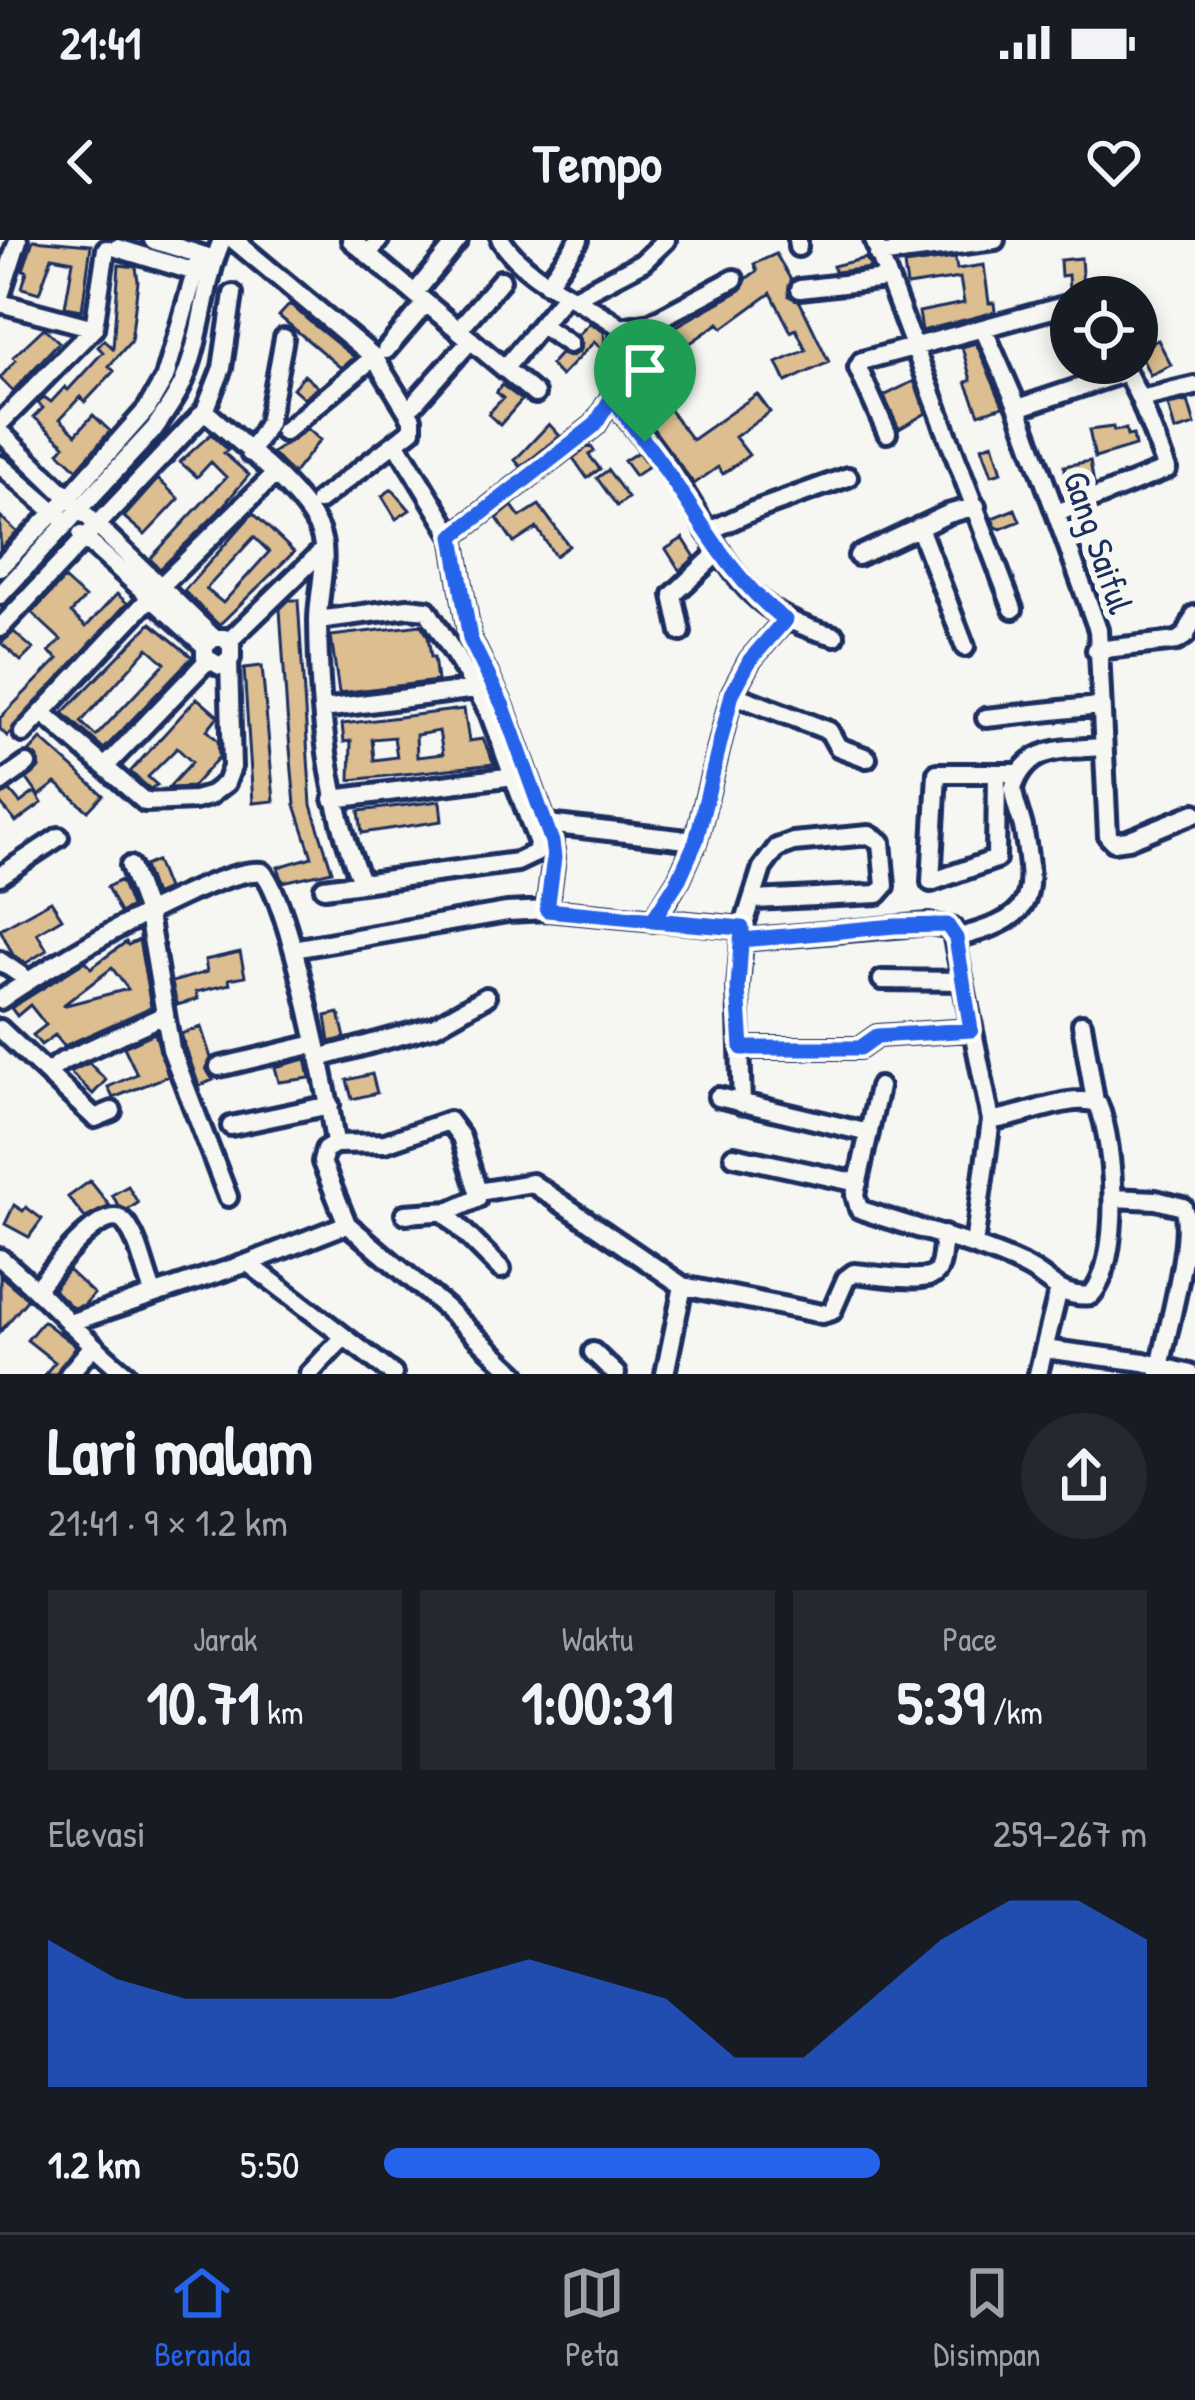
<!DOCTYPE html>
<html lang="id">
<head>
<meta charset="utf-8">
<style>
	body { margin:0; font-family:"Patrick Hand",sans-serif; background:#242831; color:#f1f3f6; height:100vh; display:flex; flex-direction:column; font-size:45px; white-space:nowrap }
	* { box-sizing:border-box; margin:0 }
	p { font-size:39px; color:#9ea1a6 }
	.icon { flex:none; width:66px; height:66px; fill:none; stroke:currentColor; stroke-width:2; stroke-linecap:round; stroke-linejoin:round }
	.map { position:relative; height:1134px; overflow:hidden }
	.panel { display:flex; flex-direction:column; background:#171b24; flex:1 }
	.panel>* { flex:none }
	.tools { position:absolute; left:1050px; top:36px; display:grid; gap:24px }
	.tools a { display:grid; place-items:center; width:108px; height:108px; border-radius:50%; background:#171b24; box-shadow:0 6px 18px #0003; font-size:60px }
	.pin { position:absolute; display:grid; place-items:center; width:102px; height:102px; color:#fff; margin:-123px -51px; border-radius:50% 50% 50% 0; rotate:-45deg; box-shadow:0 0 12px #0007 }
	.pin .icon { rotate:45deg }
	.round { display:grid; place-items:center; flex:none; width:126px; height:126px; border-radius:63px; background:#242831 }
	.summary { display:flex; align-items:center; justify-content:space-between; height:204px; padding:0 48px }
	h1 { font-size:66px; font-weight:700; line-height:90px }
	.metrics { display:grid; grid-template-columns:repeat(3,1fr); gap:18px; height:204px; padding:12px 48px }
	.metrics div { display:grid; align-content:center; border-radius:0px; background:#242831; text-align:center }
	.metrics b { font-size:60px; font-weight:700 }
	.metrics small { font-size:33px; font-weight:400 }
	.metrics p { font-size:33px }
	.chart { height:336px; padding:24px 48px }
	.chart p { display:flex; justify-content:space-between }
	.chart svg { width:100%; height:216px; margin-top:12px; fill:#2563eb; opacity:.7 }
	ul { padding:0 48px; list-style:none; font-size:39px }
	li { display:grid; grid-template-columns:192px 144px 1fr; align-items:center; height:90px }
	li i { height:30px; border-radius:15px; background:#2563eb }
	.status { display:flex; justify-content:space-between; align-items:center; height:84px; padding:0 60px; background:#171b24; direction:ltr }
	.status svg { height:33px; fill:currentColor }
	header { display:flex; justify-content:space-between; align-items:center; height:156px; padding:0 48px; background:#171b24; font-size:54px; font-weight:700 }
	.tab-bar { display:flex; justify-content:space-around; align-items:center; height:168px; border-top:3px solid #363941; background:#171b24; font-size:33px; color:#9ea1a6 }
	.tab-bar a { display:grid; justify-items:center; gap:6px }
	.tab-bar .active { color:#2563eb }
	.map>svg:first-child { display:block }
	.building { fill:#dcbe90; stroke:#1b2f5e; stroke-width:3; fill-rule:evenodd }
	.lines { fill:none; stroke-linecap:round; stroke-linejoin:round }
	.minor-casing { stroke:#1b2f5e; stroke-width:26 }
	.minor { stroke:#f6f6f2; stroke-width:16 }
	.route-casing { stroke:#fff; stroke-width:24 }
	.route { stroke:#2563eb; stroke-width:15 }
	.labels { text-anchor:middle; stroke-width:12; stroke-linejoin:round; paint-order:stroke }
	.street-label { font-size:36px; fill:#1b2f5e; stroke:#f6f6f2 }
</style>
</head>
<body>
<div class="status"><b>21:41</b><svg viewBox="0 0 49 12"><path d="M0 12V9h3v3zM5 12V6h3v6zM10 12V3h3v9zM15 12V0h3v12zM26 1h20v11H26zM47 4h2v5h-2z"/></svg></div>
<header><svg class="icon" aria-label="back" viewBox="0 0 24 24"><path d="M15 5l-7 7 7 7"/></svg>Tempo<svg class="icon" aria-label="heart" viewBox="0 0 24 24"><path d="M12 20l-8-8c-3-5 5-10 8-4 3-6 11-1 8 4z"/></svg></header>
<div class="map">
<svg width="1195" height="1134" viewBox="0 0 1195 1134">
	<rect width="100%" height="100%" fill="#f6f6f2"/>
	<filter id="ink" filterUnits="userSpaceOnUse"><feTurbulence type="fractalNoise" baseFrequency=".00833" numOctaves="2"/><feDisplacementMap in="SourceGraphic" scale="24" xChannelSelector="R" yChannelSelector="G"/><feConvolveMatrix kernelMatrix="1 2 1 2 8 2 1 2 1" color-interpolation-filters="sRGB"/></filter>
	<g filter="url(#ink)">
		<path class="building" d="M33 0 91 5 82 70 65 67 73 21 52 17 39 53 22 48 27 31 23 30Z
			M776 14 791 40 789 56 800 62 829 122 786 142 777 123 806 110 796 89 791 92 771 53 723 88 719 83 644 135 692 200 757 154 770 172 735 197 749 215 723 234 718 227 694 244 626 152 636 143 628 132 639 124 634 116 650 101 741 50 747 38 757 31 754 24Z
			M866 18 871 28 835 32 833 26Z
			M955 18 957 29 984 25 989 63H994L995 72 922 91 919 72 964 63 960 38 907 46 904 25Z
			M1081 18 1083 49 1069 50 1068 35 1061 36 1060 20Z
			M119 25 136 27 138 41 131 101 109 126 114 131 85 162 80 157 60 179 76 194 93 175 110 191 77 229 59 212 65 205 34 177 43 168 38 163 44 157 51 162 65 147 68 150 103 112 98 107 104 100 113 108Z
			M290 64 308 80 354 117 341 128 279 76Z
			M590 83 604 92 605 112 594 102 561 136 550 125 560 114 569 117 579 112 582 104 578 95Z
			M44 88 59 102 13 151 0 138 16 120 13 117Z
			M1158 100 1171 125 1150 135 1138 110Z
			M976 103 1003 166 979 174 966 142 971 140 962 107Z
			M304 135 318 147 304 158 293 148Z
			M914 141 926 173 899 189 884 156Z
			M502 145 522 160 500 185 488 174 503 158 496 152Z
			M1188 161 1195 185 1175 191 1168 165Z
			M549 184 560 196 521 227 515 220Z
			M1113 187 1114 191 1126 189 1127 196 1133 195 1135 206 1095 218 1089 190Z
			M308 189 320 200 293 234 272 213Z
			M211 194 228 210 224 213 249 235 219 271 160 329 150 319 226 237 211 222 197 237 180 222Z
			M993 203 1002 232 992 235 982 207Z
			M590 205 594 211 589 215 600 229 587 238 573 218Z
			M638 212 649 226 635 236 624 221Z
			M1090 221 1094 244 1068 249 1064 226Z
			M608 230 628 258 617 266 597 238Z
			M158 239 179 259 145 295 124 277Z
			M392 249 410 270 396 279 382 256Z
			M539 265 569 306 555 316 537 288 514 303 497 278 512 266 520 277Z
			M1015 269 1020 281 1001 289 996 287 992 278Z
			M253 273 294 312 219 385 184 351ZM254 297 269 312 223 363 206 349Z
			M0 276 17 292 0 309Z
			M683 298 695 317 680 331 666 309Z
			M64 339 85 358 71 373 86 387 117 354 127 363 7 496 0 489V478L58 419 49 412 61 400 32 373Z
			M289 360H298L311 565 332 631 283 642 278 627 312 617 295 565 287 474 280 369Z
			M151 383 192 417 104 509 63 473ZM148 408 165 423 96 496 81 482Z
			M421 385 428 396 431 417H434L437 441 339 453 331 396Z
			M14 392 33 409 21 421 1 403Z
			M262 426 274 561 253 563 244 428Z
			M197 458 218 476 207 490 218 501 219 517 192 547 168 548 192 522 177 508 148 537 157 545 150 549 130 532Z
			M464 469 469 501 483 499 494 524 350 540 351 501 344 502 342 484ZM439 491 443 514 417 517 416 495ZM394 497 397 517 374 520 372 499Z
			M41 499 103 555 88 571 56 543 39 556 27 539 39 528 38 518 29 512Z
			M10 551 20 563 35 552 42 563 16 582 0 563V556Z
			M440 561 442 581 362 593 359 571Z
			M156 621 167 649 154 655 144 626Z
			M121 640 131 667 120 673 107 647Z
			M51 661 62 678 37 693 47 710 26 723 13 715 0 689Z
			M139 700 151 767 64 806 55 795 41 805 33 795 46 785 30 765 17 776 11 768 86 721 91 728 126 702 128 705ZM112 728 128 749 62 766 108 731Z
			M240 712 245 736 229 739 230 744 196 752 198 759 177 765 172 742 207 732 205 720Z
			M339 773 345 798 330 802 326 776Z
			M201 787 211 818 206 829 213 840 199 846 181 794Z
			M155 793 168 836 113 858 108 847 137 834 124 807Z
			M306 819 310 838 279 842 275 827Z
			M89 823 106 840 93 854 70 832Z
			M372 834 377 853 352 859 347 840Z
			M90 941 110 966 85 978 68 957Z
			M128 946 138 963 127 970 119 966 112 955Z
			M14 965 23 971 26 967 42 979 29 997 5 984Z
			M68 1030 94 1054 84 1065 73 1068 53 1049Z
			M0 1035 28 1059 0 1092Z
			M43 1081 76 1106 56 1134H45L55 1122 27 1100Z"/>
		<g class="lines">
			<g class="minor-casing">
				<path id="minor" d="M153 0 208 17
					M234 0 374 117 412 179V190L319 261
					M351 0 535 154
					M501 0C530 44 581 57 621 88L612 157 595 185 453 296 470 399 503 467 552 602 554 618 547 670
					M874 0 1013 369
					M798 7V0
					M117 8 202 34
					M368 14 379 0
					M878 15 995 0
					M547 44 579 0
					M800 49 886 39
					M415 53 458 0
					M0 56 18 0
					M574 58 643 22 666 0
					M0 63 94 88
					M541 85 569 104
					M621 88 651 83 734 39
					M983 88 1018 168 1098 390 1108 596 1114 602 1128 600 1195 573
					M459 89 501 40
					M386 110 426 63
					M505 128 562 59
					M612 157C633 188 659 215 680 246 728 319 741 374 835 396
					M1140 159 1195 146
					M414 164 471 100
					M1018 168 1126 132
					M205 171C237 200 302 251 319 290 330 316 318 352 318 381 319 469 327 560 361 641
					M0 183 94 88 106 9
					M284 192 374 117
					M887 193 858 128 862 121 1071 64
					M3 195 214 398
					M397 204 453 296
					M250 213 268 183 284 98
					M0 225 61 278
					M1057 273 1167 229 1140 159 1122 123
					M919 287 965 407
					M707 292 753 271 848 237
					M81 295 205 406V417L220 426 231 418V405L224 398H214L205 406
					M858 316 948 274 976 266
					M0 327 69 257 147 169 165 138 200 15
					M0 355 154 189C165 173 177 157 184 140 203 95 203 45 222 0
					M318 380 408 368 427 370 476 449
					M0 388 205 171 222 128 233 54
					M681 392 673 355 711 319 716 309
					M229 401 323 310
					M1096 410 1177 401 1186 395 1195 375
					M732 454 829 491 838 507 867 518
					M323 469 476 449 489 472 538 603 536 613 517 622 324 648
					M43 473 145 562 195 560 209 556 226 543 232 527 229 422
					M986 478 1099 466
					M23 493 161 346 273 236
					M105 527 207 421
					M997 533 996 619 931 642 937 533H1020
					M0 543 27 524
					M333 559 514 536
					M547 584 696 601
					M130 626 148 675 171 809 228 957
					M0 636 59 597
					M653 681 679 639 696 601 732 454 750 420 785 380
					M956 698C1031 678 1038 665 1023 587 1020 574 1014 563 1013 549 1026 505 1064 510 1102 507
					M742 700 929 684 952 688 991 880 974 1005
					M293 709 507 672 547 670 743 688
					M0 721 28 740
					M882 740 963 741
					M0 760C43 729 215 626 262 632 288 654 330 861 335 904
					M1082 784 1095 861
					M0 789 95 878 112 871
					M742 808H860L877 796 971 790
					M319 818 435 786 486 757
					M219 827 315 804
					M48 832 63 821 162 776
					M879 847 855 955 859 969C914 989 971 1001 1024 1026 1050 1038 1059 1059 1091 1055 1122 1022 1115 904 1098 864 1072 852 1022 878 991 880
					M718 857 869 893
					M742 864 738 748 743 688 762 628 777 608 793 602 869 595 881 602 885 646 878 654 754 660
					M231 886 330 865
					M734 916 858 943
					M478 952 532 943 683 1046 822 1074 832 1071 846 1039 854 1033C870 1034 923 1044 935 1034 943 1027 942 1006 944 995
					M1113 958 1156 960 1183 967C1195 997 1165 1096 1159 1134
					M444 972 501 1029
					M405 974 450 971 477 959 478 952
					M347 984 322 922 325 910 335 904 385 903 449 881 461 897 478 952
					M0 1018C45 1054 81 1098 126 1134
					M248 1023 393 1134
					M37 1048C51 1032 106 957 126 984 141 1004 144 1032 154 1054
					M69 1083 248 1023 347 984 446 1068 516 1134
					M1044 1109 1144 1122 1190 1134
					M593 1112 616 1134
					M69 1134 92 1107
					M309 1134 344 1097
					M665 1134 683 1046
					M1038 1134 1058 1053"/>
			</g>
			<use href="#minor" class="minor"/>
		</g>
	</g>
	<g class="lines" filter="url(#ink)">
		<g class="route-casing">
			<path id="route" d="M645 202 612 157 595 185 453 296 470 399 503 466 552 602 554 618 547 670 742 688V700L895 686 947 685 956 698 971 790 877 796 860 808H742L738 748 742 688 652 681 679 639 696 601 732 454 750 420 785 380C722 333 693 262 645 202"/>
		</g>
		<use href="#route" class="route"/>
	</g>
	<g class="labels">
		<g class="street-label">
			<text transform="translate(1099 302) rotate(71)" y="13">Gang Saiful</text>
		</g>
	</g>
</svg>
<div class="tools">
<a><svg class="icon" aria-label="locate" viewBox="0 0 24 24"><circle cx="12" cy="12" r="6"/><path d="M12 2v4M12 18v4M2 12h4M18 12h4"/></svg></a>
</div>
<div class="pin" style="left:645px;top:202px;background:#1e9e55"><svg class="icon" aria-label="arrive" viewBox="0 0 24 24"><path d="M6 21V4h12l-3 4 3 4H6"/></svg></div>
</div>
<section class="panel">
<div class="summary"><div><h1>Lari malam</h1><p>21:41 · 9 × 1.2 km</p></div><a class="round"><svg class="icon" aria-label="share" viewBox="0 0 24 24"><path d="M12 15V3M7 8l5-5 5 5M5 13v7h14v-7"/></svg></a></div>
<div class="metrics">
<div><p>Jarak</p><b>10.71<small> km</small></b></div>
<div><p>Waktu</p><b>1:00:31</b></div>
<div><p>Pace</p><b>5:39<small> /km</small></b></div>
</div>
<div class="chart"><p><span>Elevasi</span>259–267 m</p>
<svg viewBox="0 0 160 44" preserveAspectRatio="none"><path d="M0 44V14L10 22L20 26L30 26L40 26L50 26L60 22L70 18L80 22L90 26L100 38L110 38L120 26L130 14L140 6L150 6L160 14V44z"/></svg>
</div>
<ul>
<li><b>1.2 km</b>5:50<i style="width:65%"></i></li>
</ul>
</section>
<nav class="tab-bar">
<a class="active"><svg class="icon" aria-label="home" viewBox="0 0 24 24"><path d="M3 11l9-7 9 7M6 9v11h12V9"/></svg>Beranda</a>
<a><svg class="icon" aria-label="map" viewBox="0 0 24 24"><path d="M3 6l6-2 6 2 6-2v14l-6 2-6-2-6 2zM9 4v14M15 6v14"/></svg>Peta</a>
<a><svg class="icon" aria-label="saved" viewBox="0 0 24 24"><path d="M7 4h10v16l-5-4-5 4z"/></svg>Disimpan</a>
</nav>
</body>
</html>
